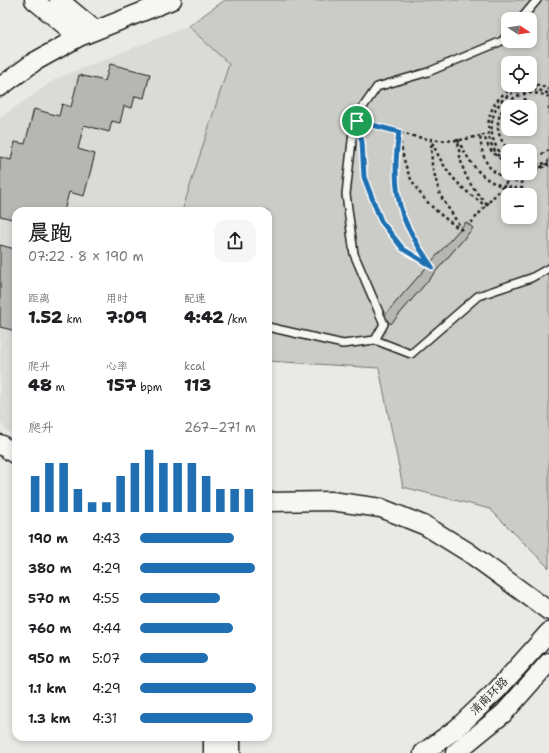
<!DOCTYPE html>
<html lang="zh">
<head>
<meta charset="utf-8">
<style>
	body { margin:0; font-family:"Shantell Sans","LXGW WenKai TC",sans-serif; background:#f6f6f6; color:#202124; height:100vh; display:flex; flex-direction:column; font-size:15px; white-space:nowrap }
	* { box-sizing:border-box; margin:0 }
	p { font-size:13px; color:#757577 }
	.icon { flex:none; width:22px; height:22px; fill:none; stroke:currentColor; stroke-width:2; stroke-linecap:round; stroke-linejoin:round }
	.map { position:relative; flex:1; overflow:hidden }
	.side { position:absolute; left:12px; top:207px; width:260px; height:534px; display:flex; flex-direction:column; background:#fff; border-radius:12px; box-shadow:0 2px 6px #0003 }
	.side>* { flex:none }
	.needle { width:26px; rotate:102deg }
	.buttons { position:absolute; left:501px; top:12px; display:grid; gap:8px }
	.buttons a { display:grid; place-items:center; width:36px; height:36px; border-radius:8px; background:#fff; box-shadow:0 2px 6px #0003; font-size:20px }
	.pin { position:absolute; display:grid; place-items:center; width:34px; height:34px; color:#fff; margin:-17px; border:2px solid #fff; border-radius:50%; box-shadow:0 1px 4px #0007 }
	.round { display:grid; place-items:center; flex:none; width:42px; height:42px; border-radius:12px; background:#f6f6f6 }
	.headline { display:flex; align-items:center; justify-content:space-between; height:68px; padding:0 16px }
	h1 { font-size:22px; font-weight:800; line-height:30px }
	.figures { display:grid; grid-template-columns:repeat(3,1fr); gap:6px; height:68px; padding:4px 16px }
	.figures div { display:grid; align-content:center }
	.figures b { font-size:17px; font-weight:800 }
	.figures small { font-size:11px; font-weight:400 }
	.figures p { font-size:11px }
	.chart { height:112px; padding:8px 16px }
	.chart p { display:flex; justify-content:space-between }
	.chart svg { width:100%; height:72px; margin-top:4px; stroke:#1f6fb2; stroke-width:6 }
	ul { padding:0 16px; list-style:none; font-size:13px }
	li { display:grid; grid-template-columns:64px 48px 1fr; align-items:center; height:30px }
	li i { height:10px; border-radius:5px; background:#1f6fb2 }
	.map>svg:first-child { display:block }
	.built { fill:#dadad6 }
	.green { fill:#cbcbc7; stroke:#747472; fill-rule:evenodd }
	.building { fill:#b6b6b3; stroke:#1c1c1c }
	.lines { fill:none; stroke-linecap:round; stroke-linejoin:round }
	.service-casing { stroke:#1c1c1c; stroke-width:10 }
	.tertiary-casing { stroke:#1c1c1c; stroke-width:21 }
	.path { stroke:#1c1c1c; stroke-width:2.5; stroke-dasharray:3 3; stroke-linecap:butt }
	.service { stroke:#f6f6f2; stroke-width:7 }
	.tertiary { stroke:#f6f6f2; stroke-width:18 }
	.path-bridge { stroke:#1c1c1c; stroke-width:2.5; stroke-dasharray:3 3; stroke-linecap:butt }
	.route-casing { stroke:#fff; stroke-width:8 }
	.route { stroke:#1f6fb2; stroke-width:5 }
	.labels { text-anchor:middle; stroke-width:3; stroke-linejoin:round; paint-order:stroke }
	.street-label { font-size:12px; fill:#1c1c1c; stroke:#f6f6f2 }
</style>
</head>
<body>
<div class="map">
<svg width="549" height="753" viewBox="0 0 549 753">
	<rect width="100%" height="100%" fill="#e9e9e5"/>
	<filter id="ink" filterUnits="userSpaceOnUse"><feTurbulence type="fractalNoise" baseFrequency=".025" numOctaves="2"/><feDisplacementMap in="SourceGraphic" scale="8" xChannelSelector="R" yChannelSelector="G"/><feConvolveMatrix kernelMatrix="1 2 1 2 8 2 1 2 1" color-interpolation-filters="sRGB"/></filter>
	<g filter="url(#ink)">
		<path class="built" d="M188 26 229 63 182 211H16V437L6 430 0 422V118L56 79Z"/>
		<path class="green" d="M225 0H549V568L490 509 403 487 379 368 268 361V211H182L229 64 188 26ZM508 19H530V41H508ZM508 63H530V85H508ZM508 107H530V129H508ZM508 151H530V173H508ZM508 195H530V217H508Z"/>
		<path class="building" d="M110 64 150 74 144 98 135 96 132 108 124 106 120 123 112 121 109 132 84 125 78 149 95 154 84 196 69 192 64 211H16V220L0 216V157L11 160 15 142 25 144 34 109 59 116 62 104 71 107 79 75 105 81Z
			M466 222 473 228 391 324 383 317Z
			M0 245 15 249 13 256 16 257V331L0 327Z"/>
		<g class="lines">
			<g class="service-casing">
				<path id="service" d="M521 19 537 0
					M268 327 343 344 375 340 384 324 354 254 346 194 353 132 361 110 377 87 428 72 502 41 508 34
					M375 340 411 354 478 296 531 278 549 268"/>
			</g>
			<g class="tertiary-casing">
				<path id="tertiary" d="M34 0 79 37
					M59 0 95 30
					M0 87 34 62 79 37 172 0
					M0 444 16 455
					M268 502 331 501 381 508 426 526 468 552 549 611
					M213 753V737
					M231 753V737
					M423 753 456 729 497 690 549 632
					M455 753 504 713 549 662"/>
			</g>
			<path class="path" d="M530 85H538L549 89
				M525 101 524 93C532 88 541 90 549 94
				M548 109 549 108
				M366 123C393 131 429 143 458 140 465 140 473 137 480 136
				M362 148 364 177 381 221 403 249 432 267C421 251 410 234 403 216 394 190 395 159 399 132 401 147 404 164 410 177 421 200 443 218 463 231L440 195 432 165 431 139C443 170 458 187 486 206
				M530 157 539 156 549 150
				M508 160C479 139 490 91 528 89L527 85
				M530 166 542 164 549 161
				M534 168 541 167 549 163
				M530 170 538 169 549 165
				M487 204C467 184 460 168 458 140 473 169 487 189 522 188V183C492 175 483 168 480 136L484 135C489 151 493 155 508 163
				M471 223 489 202"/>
			<use href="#service" class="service"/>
			<use href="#tertiary" class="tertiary"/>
			<path class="path-bridge" d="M510 151C479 122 513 80 549 97
				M508 164C475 143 485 89 526 85
				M489 202 515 173"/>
		</g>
	</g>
	<g class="lines" filter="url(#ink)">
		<g class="route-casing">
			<path id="route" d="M357 121 399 132C395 159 394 190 403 216 410 234 421 251 432 267L403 249 381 221 364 177 362 142Z"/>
		</g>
		<use href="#route" class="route"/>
	</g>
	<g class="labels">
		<g class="street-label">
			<text transform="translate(489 696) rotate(-45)" y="4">清南环路</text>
		</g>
	</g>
</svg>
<div class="buttons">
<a><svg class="needle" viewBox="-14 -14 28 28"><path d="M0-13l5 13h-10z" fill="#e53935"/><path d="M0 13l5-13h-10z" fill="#757577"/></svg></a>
<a><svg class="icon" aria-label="locate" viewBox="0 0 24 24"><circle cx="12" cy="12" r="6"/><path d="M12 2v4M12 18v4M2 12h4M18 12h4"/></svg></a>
<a><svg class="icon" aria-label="layers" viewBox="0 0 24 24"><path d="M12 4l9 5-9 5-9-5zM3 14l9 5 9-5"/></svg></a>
<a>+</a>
<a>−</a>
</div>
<div class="pin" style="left:357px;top:121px;background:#1e9e55"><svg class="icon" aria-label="arrive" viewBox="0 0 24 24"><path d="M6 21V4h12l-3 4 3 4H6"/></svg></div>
<section class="side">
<div class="headline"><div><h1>晨跑</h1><p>07:22 · 8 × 190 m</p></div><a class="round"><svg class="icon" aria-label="share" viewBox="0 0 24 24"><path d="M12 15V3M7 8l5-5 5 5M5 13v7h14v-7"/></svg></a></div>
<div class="figures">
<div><p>距离</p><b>1.52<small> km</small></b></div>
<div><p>用时</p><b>7:09</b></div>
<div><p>配速</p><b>4:42<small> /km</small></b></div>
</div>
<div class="figures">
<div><p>爬升</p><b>48<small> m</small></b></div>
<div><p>心率</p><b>157<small> bpm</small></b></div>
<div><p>kcal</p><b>113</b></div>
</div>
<div class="chart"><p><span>爬升</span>267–271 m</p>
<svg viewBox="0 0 160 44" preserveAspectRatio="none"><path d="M5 44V22M15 44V14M25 44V14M35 44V30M45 44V38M55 44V38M65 44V22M75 44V14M85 44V6M95 44V14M105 44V14M115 44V14M125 44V22M135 44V30M145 44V30M155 44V30"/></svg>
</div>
<ul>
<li><b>190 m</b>4:43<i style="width:81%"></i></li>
<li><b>380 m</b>4:29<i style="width:99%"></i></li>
<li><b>570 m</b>4:55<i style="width:69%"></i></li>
<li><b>760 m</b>4:44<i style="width:80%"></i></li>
<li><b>950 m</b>5:07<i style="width:59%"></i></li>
<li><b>1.1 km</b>4:29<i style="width:100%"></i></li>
<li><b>1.3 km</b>4:31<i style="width:97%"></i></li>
</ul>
</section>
</div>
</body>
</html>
